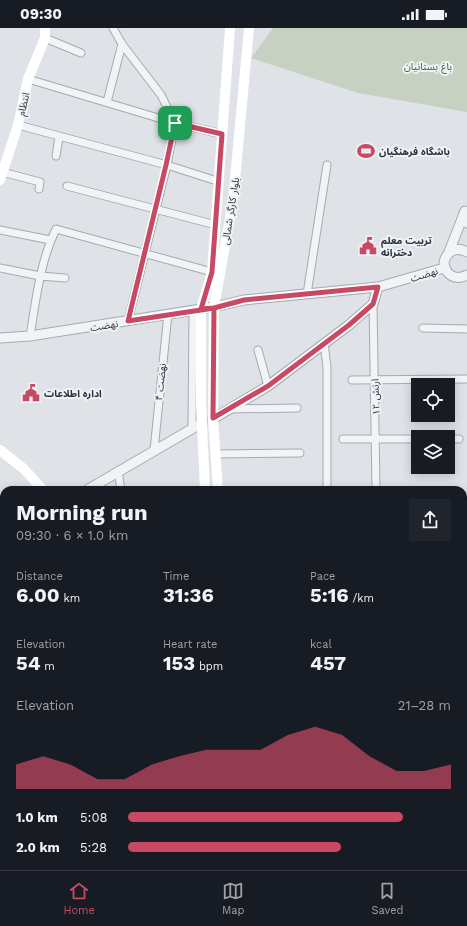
<!DOCTYPE html>
<html lang="en">
<head>
<meta charset="utf-8">
<style>
	body { margin:0; font-family:"Work Sans","Noto Sans Arabic",sans-serif; background:#20242c; color:#f1f3f6; height:100vh; display:flex; flex-direction:column; font-size:15px; white-space:nowrap }
	* { box-sizing:border-box; margin:0 }
	p { font-size:13px; color:#9ea1a6 }
	.icon { flex:none; width:22px; height:22px; fill:none; stroke:currentColor; stroke-width:2; stroke-linecap:round; stroke-linejoin:round }
	.map { position:relative; flex:1; overflow:hidden }
	.sheet { position:absolute; left:0px; top:458px; width:467px; height:384px; display:flex; flex-direction:column; background:#171b24; border-radius:12px 12px 0 0; box-shadow:0 2px 10px #0003 }
	.sheet>* { flex:none }
	.buttons { position:absolute; left:411px; top:350px; display:grid; gap:8px }
	.buttons a { display:grid; place-items:center; width:44px; height:44px; border-radius:0px; background:#171b24; box-shadow:0 2px 10px #0003; font-size:20px }
	.pin { position:absolute; display:grid; place-items:center; width:34px; height:34px; color:#fff; margin:-17px; border-radius:8px; box-shadow:0 2px 6px #0006 }
	.round { display:grid; place-items:center; flex:none; width:42px; height:42px; border-radius:0px; background:#20242c }
	.head { display:flex; align-items:center; justify-content:space-between; height:68px; padding:0 16px }
	h1 { font-size:22px; font-weight:700; line-height:30px }
	.stats { display:grid; grid-template-columns:repeat(3,1fr); gap:6px; height:68px; padding:4px 16px }
	.stats div { display:grid; align-content:center }
	.stats b { font-size:20px; font-weight:700 }
	.stats small { font-size:11px; font-weight:400 }
	.stats p { font-size:11px }
	.chart { height:112px; padding:8px 16px }
	.chart p { display:flex; justify-content:space-between }
	.chart svg { width:100%; height:72px; margin-top:4px; fill:#c84963; opacity:.7 }
	ul { padding:0 16px; list-style:none; font-size:13px }
	li { display:grid; grid-template-columns:64px 48px 1fr; align-items:center; height:30px }
	li i { height:10px; border-radius:5px; background:#c84963 }
	.status { display:flex; justify-content:space-between; align-items:center; height:28px; padding:0 20px; background:#171b24; direction:ltr }
	.status svg { height:11px; fill:currentColor }
	.dock { display:flex; justify-content:space-around; align-items:center; height:56px; border-top:1px solid #363941; background:#171b24; font-size:11px; color:#9ea1a6 }
	.dock a { display:grid; justify-items:center; gap:2px }
	.dock .active { color:#c84963 }
	.map>svg:first-child { display:block }
	.green { fill:#c6d1c1 }
	.lines { fill:none; stroke-linecap:round; stroke-linejoin:round }
	.minor-casing { stroke:#a5aab2; stroke-width:9 }
	.tertiary-casing { stroke:#a5aab2; stroke-width:11 }
	.minor { stroke:#f2f3f6; stroke-width:7 }
	.tertiary { stroke:#f2f3f6; stroke-width:9 }
	.secondary { stroke:#fff; stroke-width:10 }
	.route-casing { stroke:#fff; stroke-width:8 }
	.route { stroke:#c84963; stroke-width:5 }
	.labels { text-anchor:middle; stroke-width:4; stroke-linejoin:round; paint-order:stroke }
	.park-label { font-size:10px; fill:#3f5937; stroke:#eef2f5 }
	.street-label { font-size:10px; fill:#29323e; stroke:#eef2f5 }
	.poi-label { font-size:10px; font-weight:bold; fill:#29323e; stroke:#eef2f5; text-anchor:start }
</style>
</head>
<body>
<div class="status"><b>09:30</b><svg viewBox="0 0 49 12"><path d="M0 12V9h3v3zM5 12V6h3v6zM10 12V3h3v9zM15 12V0h3v12zM26 1h20v11H26zM47 4h2v5h-2z"/></svg></div>
<div class="map">
<svg width="467" height="842" viewBox="0 0 467 842">
	<rect width="100%" height="100%" fill="#dfe3e8"/>
	<path class="green" d="M273 0H467V84L358 65 251 30Z
		M0 595 4 597V838H79L78 842H0Z"/>
	<g class="lines">
		<g class="minor-casing">
			<path id="minor" d="M113 0 122 16 161 67 175 95 222 106
				M45 10 81 25
				M28 51 175 95 167 137 128 293
				M107 74 122 16
				M18 97 167 137 217 153
				M56 128 59 109
				M2 144 40 154 39 161
				M67 158 216 197
				M0 202 50 212
				M0 240 40 248 65 250
				M307 266 327 137
				M373 276 376 462
				M423 300 467 301
				M30 308C36 272 40 234 56 201L212 244
				M324 315 327 339V462
				M258 322 268 358
				M352 352 467 351
				M229 381 297 380
				M192 400 193 282
				M343 411H418
				M448 411H459
				M154 422 168 286
				M216 426 300 425
				M118 443 121 462
				M463 469H467
				M0 471H4
				M463 524H467
				M0 525 4 522
				M463 664 467 628
				M463 686H467
				M463 786H467
				M463 827V838
				M84 842 85 838"/>
		</g>
		<g class="tertiary-casing">
			<path id="tertiary" d="M449 224 465 183 467 195
				M467 224C456 218 447 223 444 234 445 247 455 253 467 247
				M0 310 30 308 214 279 244 272 378 259 444 240
				M213 391 268 358 349 297 373 276 378 259
				M87 462 202 395
				M260 838H426
				M441 838H467"/>
		</g>
		<use href="#minor" class="minor"/>
		<use href="#tertiary" class="tertiary"/>
		<path class="secondary" d="M0 152 18 97 28 51 45 10V0
			M0 422 24 441 43 462
			M205 462 201 376V281L212 244 230 0
			M218 462 213 391 214 279 233 173 249 0
			M0 538 4 539
			M463 584 467 585
			M463 602H467
			M193 842V838
			M215 842 216 838"/>
	</g>
	<g class="lines">
		<g class="route-casing">
			<path id="route" d="M175 95 166 137 128 293 214 280 244 272 378 259 373 276 349 297 268 358 213 390 214 280 201 281 212 244 222 106 175 95"/>
		</g>
		<use href="#route" class="route"/>
	</g>
	<defs>
		<g id="stadium-bare" transform="scale(1.38)"><path d="M0-5a6.5 5 0 1 0 0 10a6.5 5 0 1 0 0-10ZM-3.5-1.8h7v3.6h-7Z" fill="#c84963" stroke="#eef2f5" stroke-width="2.5" paint-order="stroke"/></g>
		<g id="civic-bare" transform="scale(1.38)"><path d="M-.6-6.5H3V-4.5H.6V-3L4-1V1h2V6H-6V1h2V-1L-.6-3ZM-1.2 2.5V6h2.4V2.5Z" fill="#c84963" stroke="#eef2f5" stroke-width="2.5" paint-order="stroke"/></g>
	</defs>
	<g fill-rule="evenodd">
		<use href="#stadium-bare" x="366" y="123"/>
		<use href="#civic-bare" x="368" y="218"/>
		<use href="#civic-bare" x="31" y="365"/>
	</g>
	<g class="labels">
		<g class="park-label">
			<text x="428" y="42">باغ بستانیان</text>
		</g>
		<g class="street-label">
			<text transform="translate(23 76) rotate(-77)" y="4">انتظام</text>
			<text transform="translate(230 183) rotate(-81)" y="4">بلوار کارگر شمالی</text>
			<text transform="translate(424 246) rotate(-17)" y="4">نهضت</text>
			<text transform="translate(104 297) rotate(-9)" y="4">نهضت</text>
			<text transform="translate(160 354) rotate(-84)" y="4">نهضت ۴</text>
			<text transform="translate(375 369) rotate(-92)" y="4">ارتش ۱۲</text>
		</g>
		<g class="poi-label">
			<text x="379" y="127">باشگاه فرهنگیان</text>
			<text x="381" y="216">تربیت معلم<tspan x="381" dy="12">دخترانه</tspan></text>
			<text x="44" y="369">اداره اطلاعات</text>
		</g>
	</g>
</svg>
<div class="buttons">
<a><svg class="icon" aria-label="locate" viewBox="0 0 24 24"><circle cx="12" cy="12" r="6"/><path d="M12 2v4M12 18v4M2 12h4M18 12h4"/></svg></a>
<a><svg class="icon" aria-label="layers" viewBox="0 0 24 24"><path d="M12 4l9 5-9 5-9-5zM3 14l9 5 9-5"/></svg></a>
</div>
<div class="pin" style="left:175px;top:95px;background:#1e9e55"><svg class="icon" aria-label="arrive" viewBox="0 0 24 24"><path d="M6 21V4h12l-3 4 3 4H6"/></svg></div>
<section class="sheet">
<div class="head"><div><h1>Morning run</h1><p>09:30 · 6 × 1.0 km</p></div><a class="round"><svg class="icon" aria-label="share" viewBox="0 0 24 24"><path d="M12 15V3M7 8l5-5 5 5M5 13v7h14v-7"/></svg></a></div>
<div class="stats">
<div><p>Distance</p><b>6.00<small> km</small></b></div>
<div><p>Time</p><b>31:36</b></div>
<div><p>Pace</p><b>5:16<small> /km</small></b></div>
</div>
<div class="stats">
<div><p>Elevation</p><b>54<small> m</small></b></div>
<div><p>Heart rate</p><b>153<small> bpm</small></b></div>
<div><p>kcal</p><b>457</b></div>
</div>
<div class="chart"><p><span>Elevation</span>21–28 m</p>
<svg viewBox="0 0 160 44" preserveAspectRatio="none"><path d="M0 44V29L10 24L20 29L30 38L40 38L50 29L60 24L70 20L80 20L90 20L100 11L110 6L120 11L130 24L140 33L150 33L160 29V44z"/></svg>
</div>
<ul>
<li><b>1.0 km</b>5:08<i style="width:85%"></i></li>
<li><b>2.0 km</b>5:28<i style="width:66%"></i></li>
</ul>
</section>
</div>
<nav class="dock">
<a class="active"><svg class="icon" aria-label="home" viewBox="0 0 24 24"><path d="M3 11l9-7 9 7M6 9v11h12V9"/></svg>Home</a>
<a><svg class="icon" aria-label="map" viewBox="0 0 24 24"><path d="M3 6l6-2 6 2 6-2v14l-6 2-6-2-6 2zM9 4v14M15 6v14"/></svg>Map</a>
<a><svg class="icon" aria-label="saved" viewBox="0 0 24 24"><path d="M7 4h10v16l-5-4-5 4z"/></svg>Saved</a>
</nav>
</body>
</html>
